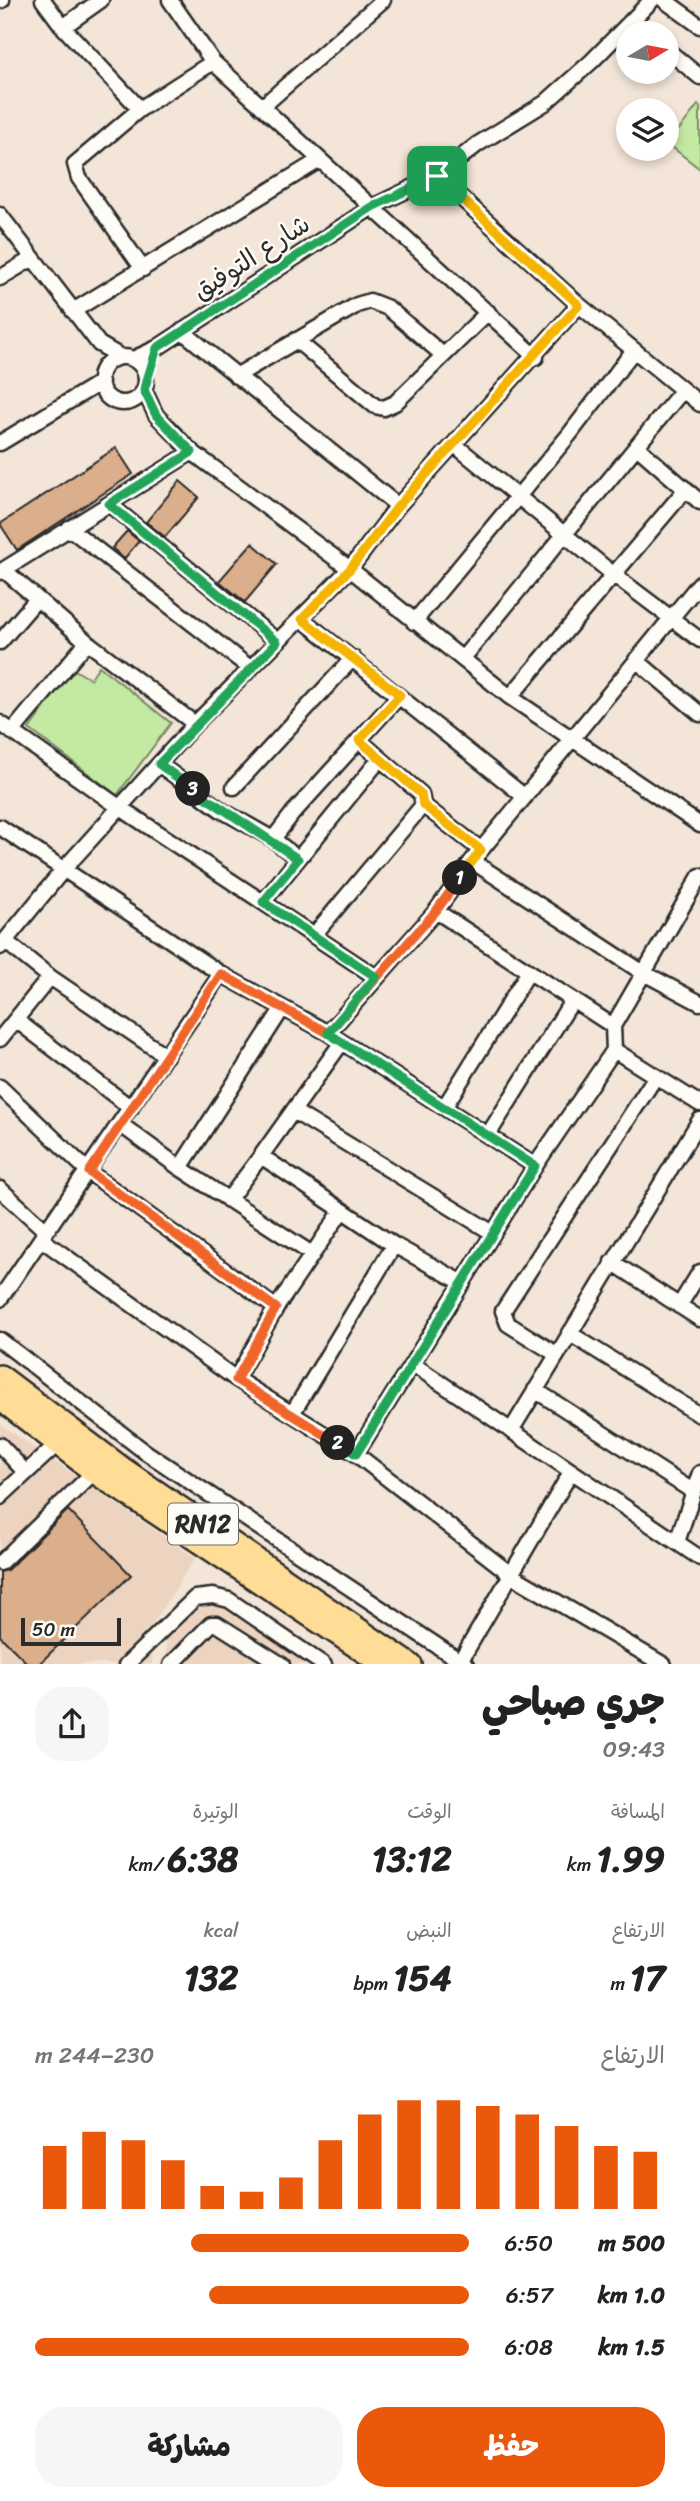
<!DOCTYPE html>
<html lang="ar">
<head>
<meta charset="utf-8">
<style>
	body { margin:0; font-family:Sriracha,"Playpen Sans Arabic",sans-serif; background:#f6f6f6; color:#222; direction:rtl; height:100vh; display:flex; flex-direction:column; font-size:26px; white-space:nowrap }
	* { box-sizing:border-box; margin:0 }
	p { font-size:23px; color:#767676 }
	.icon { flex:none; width:38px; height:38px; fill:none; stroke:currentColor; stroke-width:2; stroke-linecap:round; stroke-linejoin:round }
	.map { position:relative; height:1664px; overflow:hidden; direction:ltr }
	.side { display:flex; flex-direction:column; background:#fff; flex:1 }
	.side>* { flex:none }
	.needle { width:46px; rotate:80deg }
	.controls { position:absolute; left:616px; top:21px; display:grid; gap:14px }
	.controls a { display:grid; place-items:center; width:63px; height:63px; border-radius:50%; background:#fff; box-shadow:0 4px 10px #0003; font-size:35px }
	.scale { position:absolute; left:21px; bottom:18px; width:100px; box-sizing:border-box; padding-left:7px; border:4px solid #2b2b2b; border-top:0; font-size:19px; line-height:24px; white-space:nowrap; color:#2b2b2b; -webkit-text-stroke:5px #fdfcf7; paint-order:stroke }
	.pin { position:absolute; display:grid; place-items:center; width:60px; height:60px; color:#fff; margin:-30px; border-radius:14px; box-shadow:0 4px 10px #0006 }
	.km { position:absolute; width:35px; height:35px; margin:-18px; border-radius:50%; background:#222; color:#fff; font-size:19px; line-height:35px; text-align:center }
	.round { display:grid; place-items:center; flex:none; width:74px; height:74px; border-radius:28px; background:#f6f6f6 }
	.headline { display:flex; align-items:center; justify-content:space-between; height:119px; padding:0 35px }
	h1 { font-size:38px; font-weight:800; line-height:52px }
	.stats { display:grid; grid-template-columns:repeat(3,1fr); gap:10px; height:119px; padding:7px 35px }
	.stats div { display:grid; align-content:center }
	.stats b { font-size:35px; font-weight:800 }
	.stats small { font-size:19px; font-weight:400 }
	.stats p { font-size:19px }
	.chart { height:196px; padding:14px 35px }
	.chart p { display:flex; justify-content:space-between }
	.chart svg { width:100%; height:126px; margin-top:7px; stroke:#ea580c; stroke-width:6 }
	.button { display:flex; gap:14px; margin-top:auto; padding:14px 35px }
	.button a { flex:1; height:80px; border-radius:28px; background:#ea580c; color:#fff; font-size:28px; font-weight:800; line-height:80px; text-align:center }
	.button a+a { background:#f6f6f6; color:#222 }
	ul { padding:0 35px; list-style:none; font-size:23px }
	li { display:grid; grid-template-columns:112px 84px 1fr; align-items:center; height:52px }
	li i { height:18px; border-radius:9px; background:#ea580c }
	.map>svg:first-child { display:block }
	.built { fill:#ecd4c0 }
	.green { fill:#c4e9a2; stroke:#788a66; stroke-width:2 }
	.building { fill:#dbae8c; stroke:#2b2b2b; stroke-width:2 }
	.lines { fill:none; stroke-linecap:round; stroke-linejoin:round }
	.minor-casing { stroke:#2b2b2b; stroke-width:19 }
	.highway-casing { stroke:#2b2b2b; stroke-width:26 }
	.minor { stroke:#fdfcf7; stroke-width:14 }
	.highway { stroke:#ffdd96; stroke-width:21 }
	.split-1-casing { stroke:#fff; stroke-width:14 }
	.split-2-casing { stroke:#fff; stroke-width:14 }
	.split-3-casing { stroke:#fff; stroke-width:14 }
	.split-4-casing { stroke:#fff; stroke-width:14 }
	.split-1 { stroke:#f5b400; stroke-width:9 }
	.split-2 { stroke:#f0652b; stroke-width:9 }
	.split-3 { stroke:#22a559; stroke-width:9 }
	.split-4 { stroke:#22a559; stroke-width:9 }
	.labels { text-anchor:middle; stroke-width:5; stroke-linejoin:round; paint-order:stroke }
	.shield { fill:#fdfcf7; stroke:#6a6a68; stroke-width:2 }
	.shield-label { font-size:24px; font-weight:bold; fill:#2b2b2b }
	.street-label { font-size:26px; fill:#2b2b2b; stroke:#fdfcf7 }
</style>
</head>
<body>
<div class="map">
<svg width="700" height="1665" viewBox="0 0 700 1665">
	<rect width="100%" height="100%" fill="#f3e5d7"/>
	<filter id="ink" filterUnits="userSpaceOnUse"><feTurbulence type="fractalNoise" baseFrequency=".0143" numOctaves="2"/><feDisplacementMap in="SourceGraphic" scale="14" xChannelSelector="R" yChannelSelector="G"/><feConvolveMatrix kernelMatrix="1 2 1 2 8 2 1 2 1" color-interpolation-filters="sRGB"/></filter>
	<g filter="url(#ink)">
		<path class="built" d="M0 1424 195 1558 152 1625V1664H0Z
			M206 1586 319 1664H167L166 1632Z"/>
		<path class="green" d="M698 105 700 106V169L668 144Z
			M99 666 171 723 117 795 29 729 73 669 90 679Z"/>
		<path class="building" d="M116 448 133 474 17 550 0 524Z
			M180 481 199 497 165 537 146 522Z
			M127 531 139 541 124 559 112 548Z
			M252 543 277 564 245 602 219 581Z
			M68 1510 131 1575 39 1664H28L0 1636V1572L7 1570Z"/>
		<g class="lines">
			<g class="minor-casing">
				<path id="minor" d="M43 0 63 27 140 109
					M170 0 213 62 536 357
					M664 0 700 26
					M0 1 2 0
					M631 22 646 33
					M63 27 101 0
					M667 50 700 77
					M262 107 383 0
					M437 176 579 305 700 404
					M0 215 33 258
					M143 269 79 178 75 164 140 109 213 62
					M0 278 33 258 99 344 121 357
					M73 311 318 161
					M182 331 398 506
					M296 340 375 406 384 408 395 403 488 312
					M100 380a23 23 0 1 1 46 0a23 23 0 1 1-46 0Z
					M133 359 157 348 372 207 437 176 478 144 545 103 592 61 652 0
					M236 376 357 305 370 301 388 308 443 355
					M144 390 156 415 192 452 350 569 510 697 700 825
					M0 443 101 382
					M455 445 614 575 700 640
					M637 447 700 502
					M109 504 277 641
					M69 528 250 668
					M4 570 87 642 195 724
					M0 572 192 452
					M302 619 525 797
					M414 622 569 435 634 350
					M0 642 37 599
					M463 658 682 391
					M636 660 700 714
					M510 697 686 489
					M0 723 119 807 376 977
					M12 732 87 642
					M159 764 221 810 273 839
					M234 787 353 658
					M423 805 481 850
					M0 827 221 974 328 1033 535 1166
					M298 859 273 839 293 813 399 696
					M472 861 642 972 700 1003
					M263 902 380 759
					M436 911 613 1026
					M314 935 423 805 421 794 359 740
					M5 941 50 977
					M0 947 63 870 195 724 350 569 398 506 579 305
					M16 1020 131 1108
					M328 1033 436 911 472 861 700 583
					M0 1039 50 977 166 1056
					M614 1050 700 1104
					M0 1087 89 1172 276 1308
					M445 1106 528 973
					M293 1111 493 1233
					M120 1124 180 1168 312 1254
					M488 1135 572 1001
					M261 1156 342 1042
					M180 1168 282 1009
					M0 1189 46 1231
					M228 1200 261 1156 394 1245 463 1283
					M41 1239 236 1379 356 1454 513 1576 664 1665
					M612 1262 700 1319
					M0 1299 221 974
					M679 1306 700 1272
					M569 1333 700 1415
					M0 1340 144 1451 466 1665
					M556 1354 508 1324 503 1311 656 1076
					M414 1365 700 1558
					M236 1379 276 1308 341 1212
					M535 1390 694 1492
					M292 1414 394 1245
					M512 1429 700 1120
					M0 1445 26 1473
					M356 1454 535 1166 614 1050 613 1026 700 876
					M0 1497 56 1445
					M677 1542 700 1473
					M0 1563 94 1472
					M126 1665 195 1598 213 1596 229 1600 324 1665
					M171 1665 211 1624H217L282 1665
					M458 1665 571 1472"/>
			</g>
			<g class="highway-casing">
				<path id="highway" d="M0 1376 122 1468 411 1665
					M0 1399 94 1472 384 1665"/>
			</g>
			<use href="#minor" class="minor"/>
			<use href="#highway" class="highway"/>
		</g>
	</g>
	<g class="lines" filter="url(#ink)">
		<g class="split-1-casing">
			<path id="split-1" d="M437 176 579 305 398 506 350 569 302 619 400 695 359 740 421 794 423 805 481 850 460 878"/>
		</g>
		<g class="split-2-casing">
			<path id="split-2" d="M338 1443 236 1380 276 1308 89 1172 221 974 328 1033 436 911 460 878"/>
		</g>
		<g class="split-3-casing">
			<path id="split-3" d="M193 789 298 859 263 902 376 977 328 1033 535 1166 356 1454 338 1443"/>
		</g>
		<g class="split-4-casing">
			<path id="split-4" d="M193 789 159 764 277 642 109 504 192 452 156 415 144 390 157 348 372 207 437 176"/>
		</g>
		<use href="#split-1" class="split-1"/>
		<use href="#split-2" class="split-2"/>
		<use href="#split-3" class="split-3"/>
		<use href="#split-4" class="split-4"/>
	</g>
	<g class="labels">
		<rect class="shield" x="168" y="1503.5" width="70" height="41" rx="5"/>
		<g class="shield-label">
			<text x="203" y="1532">RN12</text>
		</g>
		<g class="street-label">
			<text transform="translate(251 257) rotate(-33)" y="9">شارع التوفيق</text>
		</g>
	</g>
</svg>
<div class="controls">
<a><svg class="needle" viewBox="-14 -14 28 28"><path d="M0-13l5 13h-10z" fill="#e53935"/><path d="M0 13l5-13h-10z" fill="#767676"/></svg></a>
<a><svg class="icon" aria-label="layers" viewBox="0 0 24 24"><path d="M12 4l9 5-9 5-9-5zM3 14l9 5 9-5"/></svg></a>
</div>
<div class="scale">50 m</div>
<div class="pin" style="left:437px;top:176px;background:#1e9e55"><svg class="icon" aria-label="arrive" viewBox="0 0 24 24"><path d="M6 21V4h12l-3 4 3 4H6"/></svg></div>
<b class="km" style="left:460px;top:878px">1</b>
<b class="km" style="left:338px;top:1443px">2</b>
<b class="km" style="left:193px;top:789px">3</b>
</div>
<section class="side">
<div class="headline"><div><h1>جري صباحي</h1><p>09:43</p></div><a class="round"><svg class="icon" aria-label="share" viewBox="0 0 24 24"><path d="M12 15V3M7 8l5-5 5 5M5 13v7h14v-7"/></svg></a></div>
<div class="stats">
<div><p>المسافة</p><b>1.99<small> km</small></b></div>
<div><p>الوقت</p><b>13:12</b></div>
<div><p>الوتيرة</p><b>6:38<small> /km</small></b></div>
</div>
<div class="stats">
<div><p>الارتفاع</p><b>17<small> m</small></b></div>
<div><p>النبض</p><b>154<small> bpm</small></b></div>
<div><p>kcal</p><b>132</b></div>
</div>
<div class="chart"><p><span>الارتفاع</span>230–244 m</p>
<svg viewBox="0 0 160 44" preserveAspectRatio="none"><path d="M5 44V22M15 44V17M25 44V20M35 44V27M45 44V36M55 44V38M65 44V33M75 44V20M85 44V11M95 44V6M105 44V6M115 44V8M125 44V11M135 44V15M145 44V22M155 44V24"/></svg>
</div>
<ul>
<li><b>500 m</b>6:50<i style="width:64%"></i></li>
<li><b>1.0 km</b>6:57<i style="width:60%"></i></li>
<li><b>1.5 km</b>6:08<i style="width:100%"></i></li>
</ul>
<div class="button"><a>حفظ</a><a>مشاركة</a></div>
</section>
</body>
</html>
